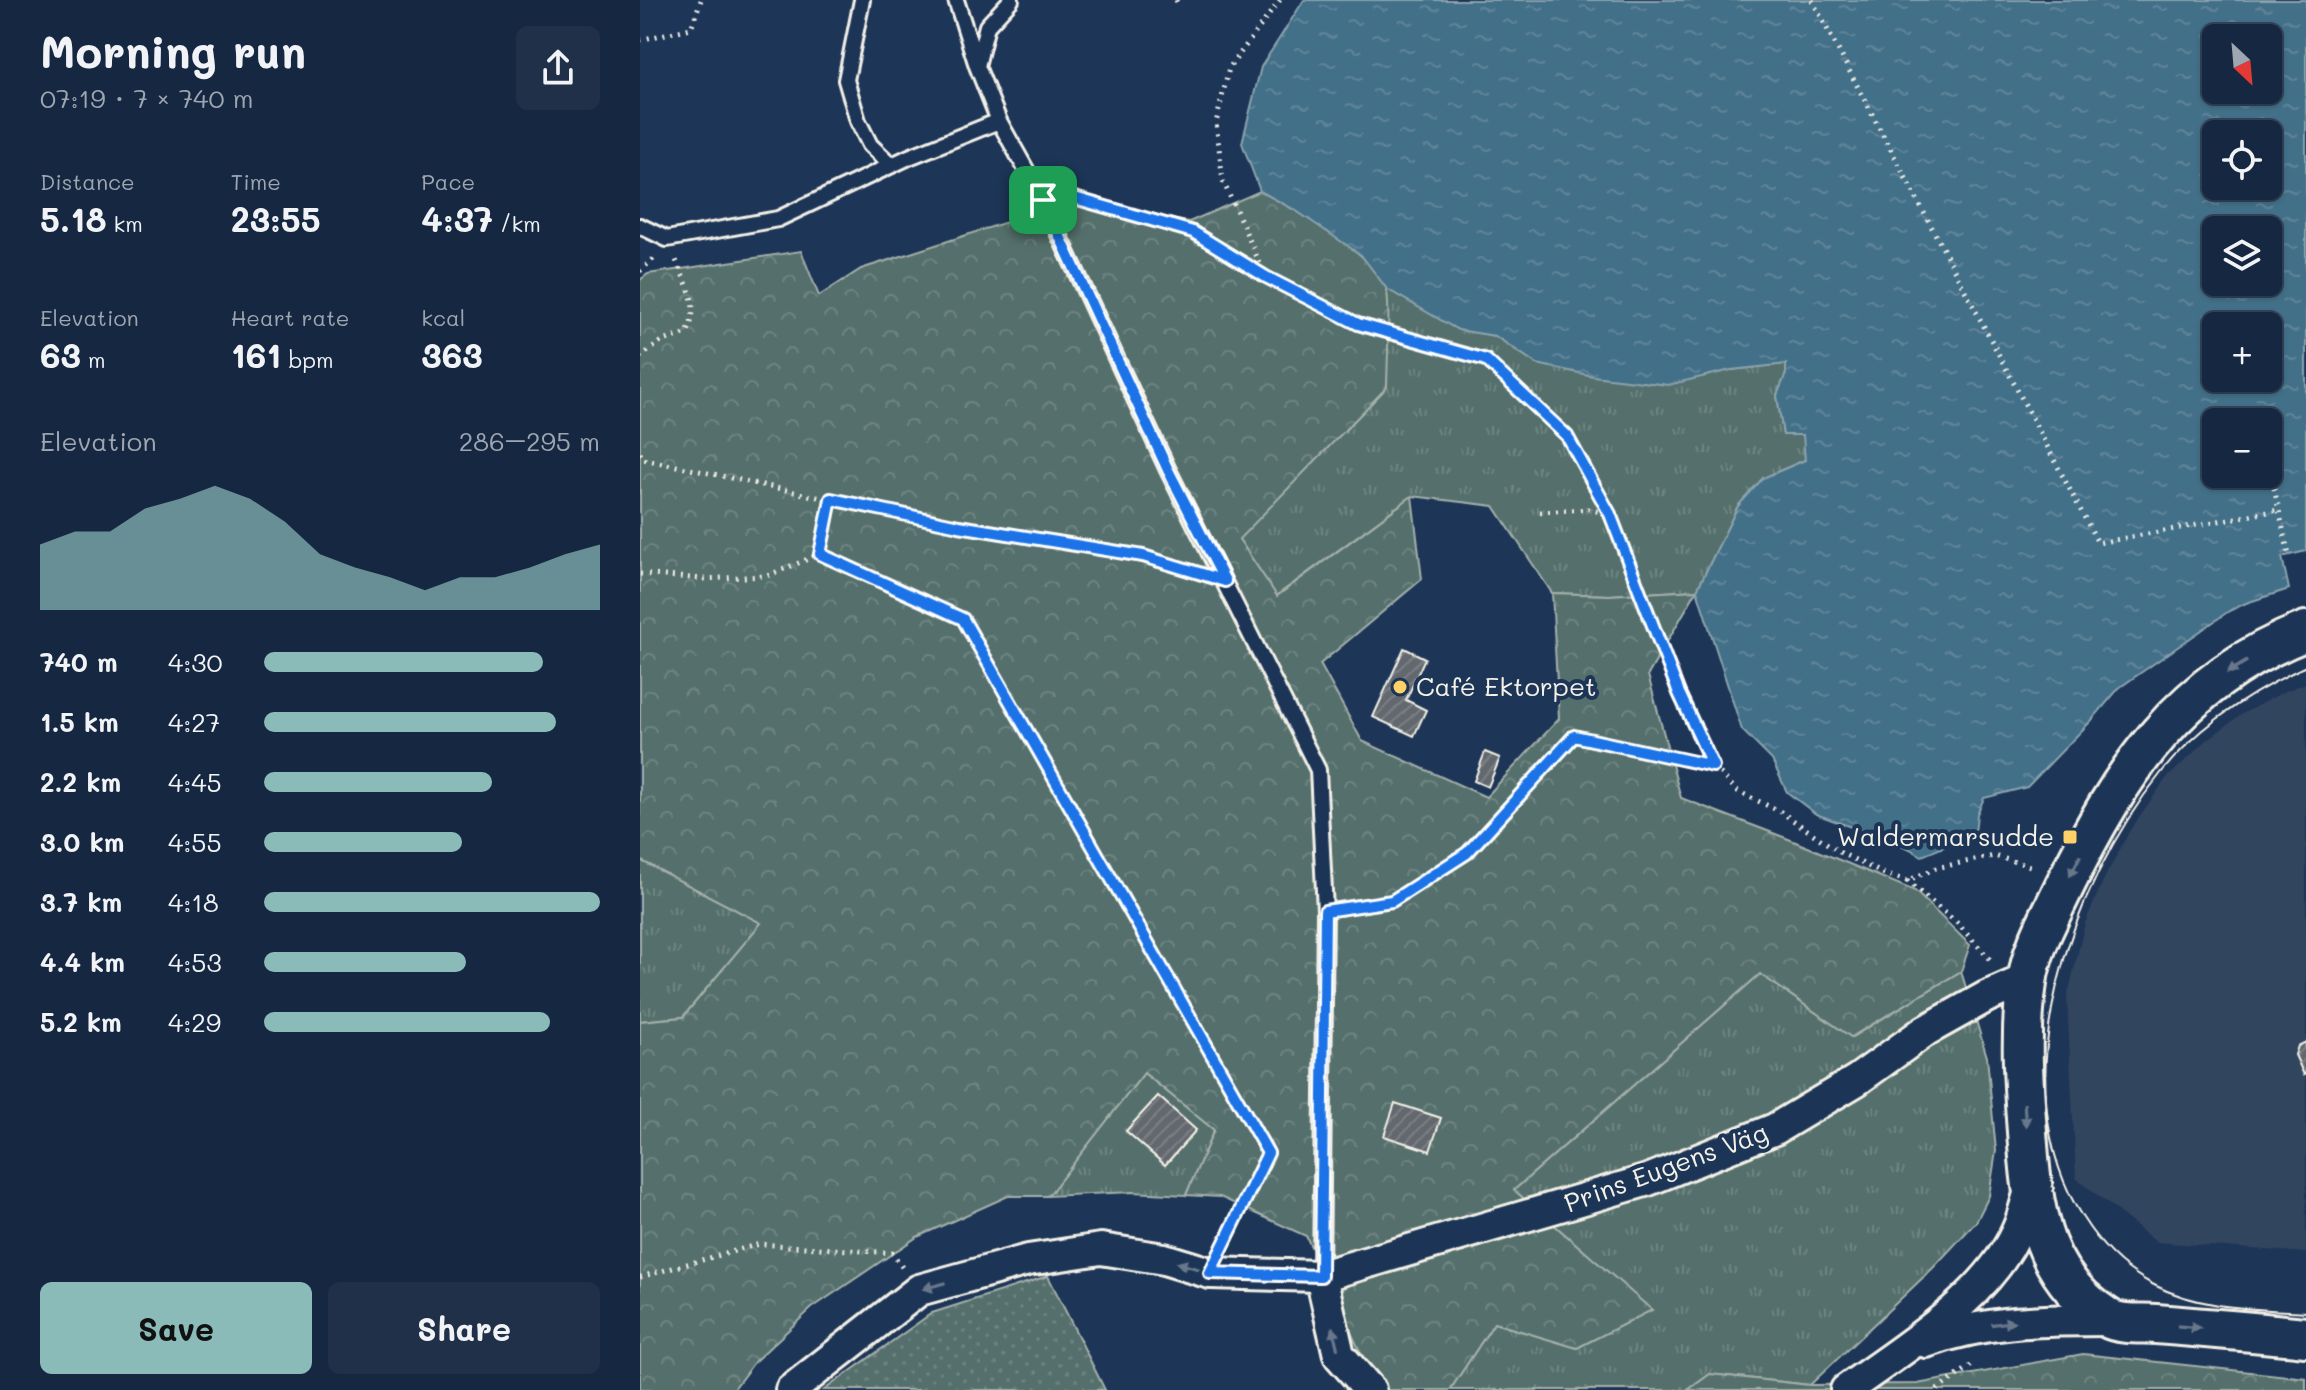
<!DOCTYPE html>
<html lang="en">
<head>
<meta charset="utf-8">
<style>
	body { margin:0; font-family:Mali,sans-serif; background:#1f3048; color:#f1f3f6; height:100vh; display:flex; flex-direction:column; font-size:30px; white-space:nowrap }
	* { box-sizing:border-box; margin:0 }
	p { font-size:26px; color:#9ea6b1 }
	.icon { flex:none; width:44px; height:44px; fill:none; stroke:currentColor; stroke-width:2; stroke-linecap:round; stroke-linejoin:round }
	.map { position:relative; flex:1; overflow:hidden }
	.drawer { display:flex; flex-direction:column; background:#162841; width:640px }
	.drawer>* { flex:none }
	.needle { width:52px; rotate:154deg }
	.controls { position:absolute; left:1562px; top:24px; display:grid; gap:16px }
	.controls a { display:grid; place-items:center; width:80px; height:80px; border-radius:12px; background:#162841; box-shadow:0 2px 6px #0004,0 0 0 2px #35445a; font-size:40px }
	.pin { position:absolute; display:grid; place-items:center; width:68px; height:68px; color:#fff; margin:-34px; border-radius:16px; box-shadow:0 4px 12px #0006 }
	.round { display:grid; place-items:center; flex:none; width:84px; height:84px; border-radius:12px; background:#1f3048 }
	.overview { display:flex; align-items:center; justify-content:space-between; height:136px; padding:0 40px }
	h1 { font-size:44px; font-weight:800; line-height:60px }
	.figures { display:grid; grid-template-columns:repeat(3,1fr); gap:12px; height:136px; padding:8px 40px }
	.figures div { display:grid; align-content:center }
	.figures b { font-size:34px; font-weight:800 }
	.figures small { font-size:22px; font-weight:400 }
	.figures p { font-size:22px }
	.chart { height:224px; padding:16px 40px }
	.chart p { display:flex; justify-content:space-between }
	.chart svg { width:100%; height:144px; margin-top:8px; fill:#8bbbb9; opacity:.7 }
	.cta { display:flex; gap:16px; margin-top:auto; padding:16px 40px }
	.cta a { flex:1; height:92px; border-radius:12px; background:#8bbbb9; color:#111; font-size:32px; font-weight:800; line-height:92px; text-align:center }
	.cta a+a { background:#1f3048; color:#f1f3f6 }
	ul { padding:0 40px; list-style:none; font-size:26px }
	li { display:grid; grid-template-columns:128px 96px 1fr; align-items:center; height:60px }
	li i { height:20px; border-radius:10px; background:#8bbbb9 }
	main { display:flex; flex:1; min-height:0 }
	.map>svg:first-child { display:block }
	.built { fill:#32445e }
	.grass { fill:url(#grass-tufts); stroke:#a4b0aa; stroke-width:2; fill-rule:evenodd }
	.forest { fill:url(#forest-crowns); stroke:#a4b0aa; stroke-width:2 }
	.park { fill:url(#park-dots); stroke:#a4b0aa; stroke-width:2 }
	.water { fill:url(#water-ripples); stroke:#8aa3ae; stroke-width:2; fill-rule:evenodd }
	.building { fill:url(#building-hatch); stroke:#f4f1e8; stroke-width:2 }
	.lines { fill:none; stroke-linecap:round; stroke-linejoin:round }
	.service-casing { stroke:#f4f1e8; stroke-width:20 }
	.minor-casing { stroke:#f4f1e8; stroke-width:36 }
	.tertiary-casing { stroke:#f4f1e8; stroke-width:44 }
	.path { stroke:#f4f1e8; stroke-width:5; stroke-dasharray:2 6; stroke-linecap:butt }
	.service { stroke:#1d3557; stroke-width:14 }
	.minor { stroke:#1d3557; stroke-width:30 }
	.tertiary { stroke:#1d3557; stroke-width:38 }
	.tram { stroke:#f4f1e8; stroke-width:2 }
	.oneway { fill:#68778a }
	.route-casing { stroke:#fff; stroke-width:16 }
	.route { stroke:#1a73e8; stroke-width:10 }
	.poi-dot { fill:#ffd166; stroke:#1d3557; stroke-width:3 }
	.labels { text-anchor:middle; stroke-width:8; stroke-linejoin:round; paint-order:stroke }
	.poi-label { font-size:26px; fill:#f4f1e8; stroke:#1d3557; text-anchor:start }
	.street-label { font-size:26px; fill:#f4f1e8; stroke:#1d3557 }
</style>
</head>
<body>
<main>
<section class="drawer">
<div class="overview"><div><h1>Morning run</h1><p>07:19 · 7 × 740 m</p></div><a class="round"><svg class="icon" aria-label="share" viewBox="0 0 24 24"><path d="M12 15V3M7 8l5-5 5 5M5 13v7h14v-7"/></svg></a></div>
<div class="figures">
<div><p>Distance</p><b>5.18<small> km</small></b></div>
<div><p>Time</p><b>23:55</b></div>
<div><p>Pace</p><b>4:37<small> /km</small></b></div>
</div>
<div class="figures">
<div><p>Elevation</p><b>63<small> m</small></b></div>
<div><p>Heart rate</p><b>161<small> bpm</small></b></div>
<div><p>kcal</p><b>363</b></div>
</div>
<div class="chart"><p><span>Elevation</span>286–295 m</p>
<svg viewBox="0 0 160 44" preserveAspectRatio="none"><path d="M0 44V24L10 20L20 20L30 13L40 10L50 6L60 10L70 17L80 27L90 31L100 34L110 38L120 34L130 34L140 31L150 27L160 24V44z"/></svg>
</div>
<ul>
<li><b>740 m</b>4:30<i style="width:83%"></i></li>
<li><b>1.5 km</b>4:27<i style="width:87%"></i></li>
<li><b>2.2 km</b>4:45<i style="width:68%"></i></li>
<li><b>3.0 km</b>4:55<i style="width:59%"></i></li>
<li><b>3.7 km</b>4:18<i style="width:100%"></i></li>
<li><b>4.4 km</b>4:53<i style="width:60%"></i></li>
<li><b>5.2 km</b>4:29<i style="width:85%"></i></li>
</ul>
<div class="cta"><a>Save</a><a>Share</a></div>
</section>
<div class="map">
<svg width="1666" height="1390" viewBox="0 0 1666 1390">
	<defs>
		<pattern id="grass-tufts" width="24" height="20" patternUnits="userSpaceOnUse" patternTransform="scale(2)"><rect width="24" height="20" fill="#556f6c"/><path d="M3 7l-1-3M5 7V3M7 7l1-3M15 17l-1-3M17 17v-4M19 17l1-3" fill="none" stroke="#6e8481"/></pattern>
		<pattern id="forest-crowns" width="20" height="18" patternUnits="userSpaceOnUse" patternTransform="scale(2)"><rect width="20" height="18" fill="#556f6c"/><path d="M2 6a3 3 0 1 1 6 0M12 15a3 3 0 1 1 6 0" fill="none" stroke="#6e8481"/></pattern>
		<pattern id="park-dots" width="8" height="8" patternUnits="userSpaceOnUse" patternTransform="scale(2)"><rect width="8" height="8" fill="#556f6c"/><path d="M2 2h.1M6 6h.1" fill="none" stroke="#6e8481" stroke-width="1.8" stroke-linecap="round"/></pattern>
		<pattern id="water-ripples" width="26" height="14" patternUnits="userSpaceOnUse" patternTransform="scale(2)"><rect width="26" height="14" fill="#436f88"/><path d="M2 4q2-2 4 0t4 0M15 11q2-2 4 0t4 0" fill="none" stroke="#5f8499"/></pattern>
		<pattern id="building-hatch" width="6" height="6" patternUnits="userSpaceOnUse" patternTransform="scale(2)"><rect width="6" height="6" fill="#62686e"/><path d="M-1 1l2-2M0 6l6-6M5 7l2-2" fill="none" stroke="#797e83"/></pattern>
	</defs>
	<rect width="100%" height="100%" fill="#1d3557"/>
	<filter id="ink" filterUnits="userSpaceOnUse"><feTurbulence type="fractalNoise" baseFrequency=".0125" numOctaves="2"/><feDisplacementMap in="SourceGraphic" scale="16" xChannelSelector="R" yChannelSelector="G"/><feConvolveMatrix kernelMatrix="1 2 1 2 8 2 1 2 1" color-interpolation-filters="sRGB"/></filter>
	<g filter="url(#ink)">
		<path class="built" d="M1666 683V1253L1516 1242 1436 1178 1427 998 1445 923 1463 881 1490 830 1525 780 1567 740 1602 714 1643 692Z"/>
		<path class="grass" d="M747 289 818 329 855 336 897 364 1091 370 1146 364V374L1137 395 1143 434 1164 435 1165 460 1123 478 1098 506 1057 590 969 595 912 593 854 506 772 496 636 596 598 539 747 387Z
			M0 860 122 923 43 1017 0 1021Z
			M1321 971 1347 1057 1356 1151 1349 1196 1336 1222 1293 1268 1170 1385 1070 1374 1048 1390H810L854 1323 937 1348 1011 1310 874 1190 1120 974 1212 1037Z
			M504 1073 574 1130 546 1195 493 1192 408 1196ZM518 1096 556 1130 525 1165 486 1131Z"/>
		<path class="forest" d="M620 191C656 210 731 250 746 288 751 299 747 370 747 387L599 539 637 596 772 496 782 579 680 664 722 741 846 797 919 719 912 593 969 595 1057 590 1008 675 1041 798 1146 838 1275 891 1330 945 1321 971 1211 1037 1120 974 874 1190 1012 1310 937 1348 854 1323 810 1390H713L725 1362 666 1236 580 1197 546 1195 574 1130 504 1073 408 1196H368L277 1237 172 1308 115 1361 93 1390H0V1021L43 1017 121 923 0 860V280L8 274 161 251 179 296 221 269 426 203 549 222Z
			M1443 1354 1666 1378V1390H1048L1070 1374 1170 1385 1277 1384Z"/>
		<path class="park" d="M408 1276 465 1390H184L292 1313Z"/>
		<path class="water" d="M664 0H1666V551L1642 557 1649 589 1606 603 1589 611 1479 688 1451 721 1387 787 1344 798 1337 814 1335 834 1282 856 1268 848 1176 814 1147 792 1132 760 1102 730 1057 590 1098 506 1123 478 1165 460 1163 435H1143L1137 395 1146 374V364L1091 370 1028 385 953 376 897 364 855 336 818 330 747 289 721 255 655 210 620 191 602 143 621 67ZM1576 38H1628V90H1576ZM1576 134H1628V186H1576ZM1576 230H1628V282H1576ZM1576 326H1628V378H1576ZM1576 422H1628V474H1576Z"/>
		<path class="building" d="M764 648 785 658 766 700 786 710 774 736 733 717Z
			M845 752 860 758 848 787 834 781Z
			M1666 1042V1073L1664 1075 1655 1055 1658 1046Z
			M518 1096 556 1130 525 1165 486 1131Z
			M755 1103 801 1118 790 1151 744 1136Z"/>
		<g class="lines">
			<g class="service-casing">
				<path id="service" d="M222 0 206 80 218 121 230 145 251 165
					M316 0 337 66
					M371 0 347 26 337 66 359 121 403 200 528 470 678 770 685 911 681 1276
					M0 226 27 239 138 219 269 157 359 121"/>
			</g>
			<g class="minor-casing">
				<path id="minor" d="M681 1276 699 1355 730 1390
					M1286 1342C1346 1320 1407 1320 1471 1320
					M151 1390 279 1290 388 1260 461 1249 524 1259 570 1273 681 1276 1008 1180 1135 1129 1217 1080 1285 1031 1346 997 1387 979
					M1206 1390C1266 1346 1352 1296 1380 1224 1384 1212 1387 1200 1391 1188"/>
			</g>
			<g class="tertiary-casing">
				<path id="tertiary" d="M1666 631C1541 679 1480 772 1424 887 1410 917 1391 949 1387 983 1379 1036 1384 1092 1388 1145 1393 1215 1404 1278 1468 1318 1479 1325 1502 1323 1516 1324 1566 1328 1616 1332 1666 1337"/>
			</g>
			<path class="path" d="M536 0 537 2 540 0
				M640 0 589 68 576 123 583 181 626 277 718 324 846 360 927 436 970 514 1039 693 1073 766 1097 791 1141 812 1201 853 1242 873 1267 881 1296 868 1354 856 1394 867
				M1172 0 1458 543 1639 510
				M0 40 51 28 61 0
				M425 195 553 232 626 276
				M0 271 16 257
				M0 357 21 342 47 333C61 304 47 287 36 260
				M0 453 3 459C109 481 214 507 320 526 398 540 477 548 553 571
				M1634 488 1649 555
				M900 512 948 509 969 514
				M180 554 323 619 628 1153 585 1243
				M0 574 63 579 127 576 180 554 191 499
				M1267 881 1317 923 1350 959
				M707 908 752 901 827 853 934 736 1072 766
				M0 1277 120 1244 252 1253 262 1267
				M1297 1390 1335 1363"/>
			<use href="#service" class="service"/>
			<use href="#minor" class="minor"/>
			<use href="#tertiary" class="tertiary"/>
			<path class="tram" d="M1666 666C1611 692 1559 725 1521 773 1431 885 1358 1086 1443 1218 1460 1245 1484 1269 1512 1284 1559 1309 1614 1309 1666 1312"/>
		</g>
		<defs><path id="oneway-solid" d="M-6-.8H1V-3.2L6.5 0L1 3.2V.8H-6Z" transform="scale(2)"/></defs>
		<g class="oneway">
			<use href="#oneway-solid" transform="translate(1597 667) rotate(149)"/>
			<use href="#oneway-solid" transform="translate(1435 866) rotate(117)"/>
			<use href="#oneway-solid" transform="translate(1385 1115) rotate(86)"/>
			<use href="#oneway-solid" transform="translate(548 1266) rotate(-164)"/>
			<use href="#oneway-solid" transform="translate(294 1286) rotate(164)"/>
			<use href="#oneway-solid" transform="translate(1363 1323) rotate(-8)"/>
			<use href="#oneway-solid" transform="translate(1549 1327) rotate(5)"/>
			<use href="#oneway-solid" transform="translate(695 1338) rotate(-103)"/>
		</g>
	</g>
	<g class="lines" filter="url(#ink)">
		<g class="route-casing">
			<path id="route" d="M424 195 553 232 626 277 718 324 846 360 927 436 970 514 1039 693 1073 766 934 736 827 853 752 901 685 911 681 1276 570 1273 628 1153 323 619 180 554 191 499 319 526 503 556 585 581 528 470 403 200Z"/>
		</g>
		<use href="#route" class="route"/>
	</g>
	<g class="poi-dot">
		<circle cx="760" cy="687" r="8"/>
		<rect x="1422" y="829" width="16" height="16" rx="4"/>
	</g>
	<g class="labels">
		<g class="poi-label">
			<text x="776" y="696">Café Ektorpet</text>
			<text x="1414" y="846" text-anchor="end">Waldermarsudde</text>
		</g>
		<g class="street-label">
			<text transform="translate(1026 1168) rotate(-20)" y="9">Prins Eugens Väg</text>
		</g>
	</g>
</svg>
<div class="controls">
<a><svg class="needle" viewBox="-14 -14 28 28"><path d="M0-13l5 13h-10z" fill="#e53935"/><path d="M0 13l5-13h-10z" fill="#9ea6b1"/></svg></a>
<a><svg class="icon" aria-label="locate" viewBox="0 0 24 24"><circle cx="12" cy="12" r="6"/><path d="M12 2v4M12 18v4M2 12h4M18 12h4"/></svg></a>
<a><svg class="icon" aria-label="layers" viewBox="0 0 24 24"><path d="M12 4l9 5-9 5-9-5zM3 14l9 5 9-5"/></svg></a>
<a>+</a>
<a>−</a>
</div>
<div class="pin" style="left:403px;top:200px;background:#1e9e55"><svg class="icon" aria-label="arrive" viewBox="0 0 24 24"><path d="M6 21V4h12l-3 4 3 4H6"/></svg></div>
</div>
</main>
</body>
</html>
